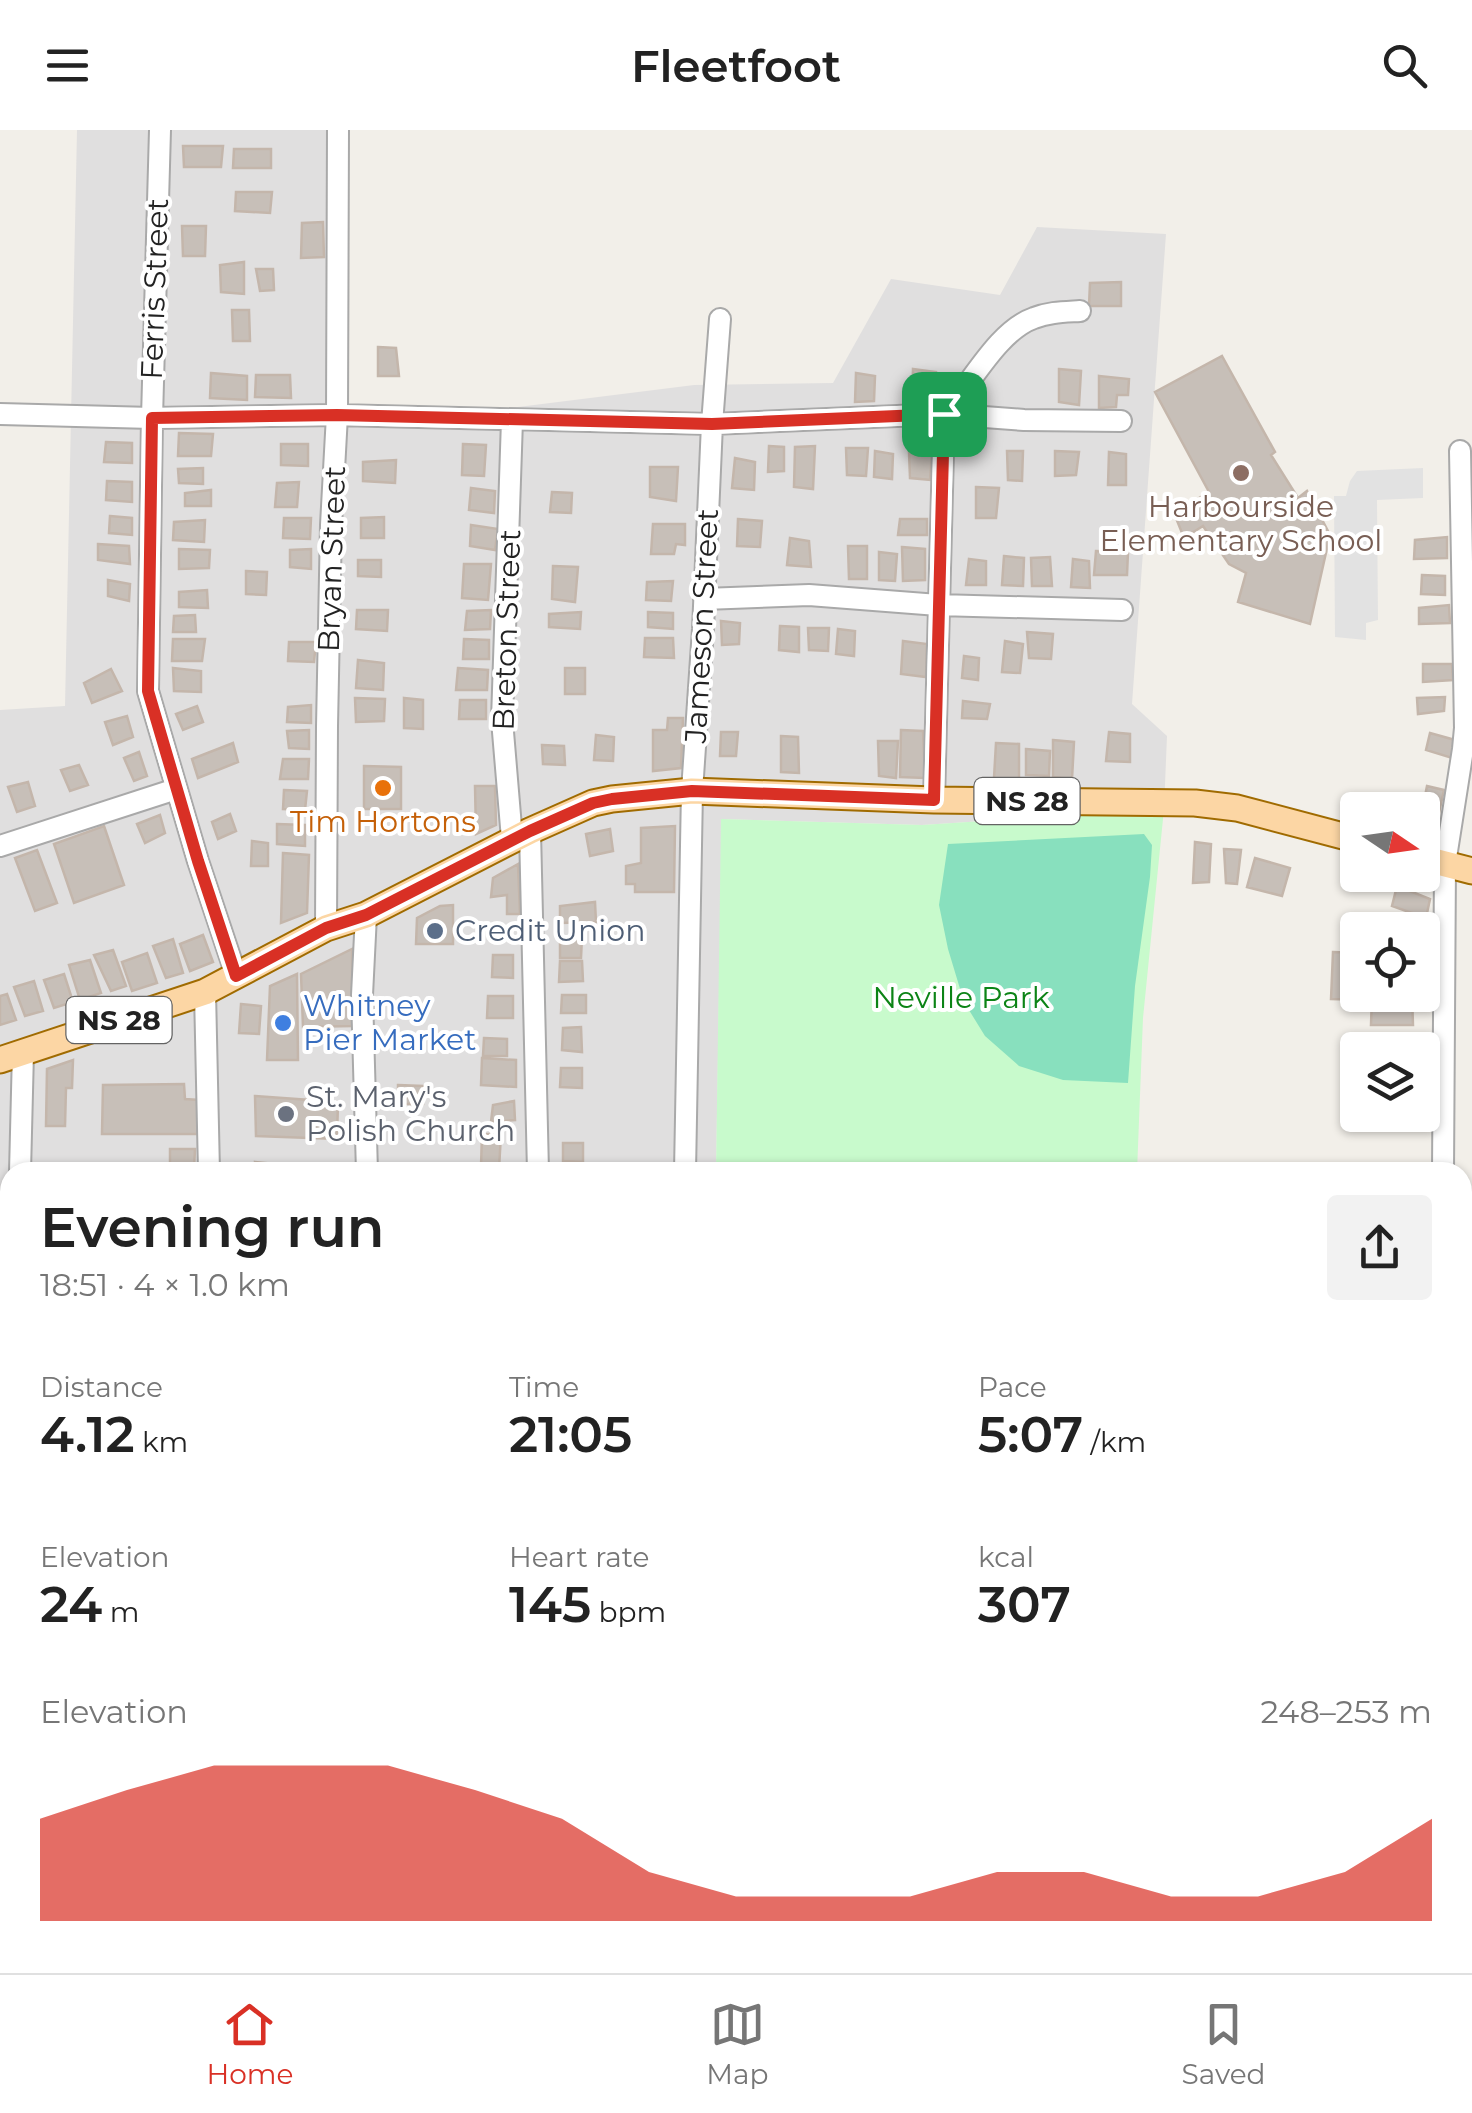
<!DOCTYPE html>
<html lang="en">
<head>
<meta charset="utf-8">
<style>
	body { margin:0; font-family:Montserrat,sans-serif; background:#f2f2f2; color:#222; height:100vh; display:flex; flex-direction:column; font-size:38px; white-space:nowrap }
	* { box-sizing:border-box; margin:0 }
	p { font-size:32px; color:#767676 }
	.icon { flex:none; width:55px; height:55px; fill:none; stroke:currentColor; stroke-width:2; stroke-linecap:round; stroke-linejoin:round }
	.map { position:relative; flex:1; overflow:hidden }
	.panel { position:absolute; left:0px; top:1032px; width:1472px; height:812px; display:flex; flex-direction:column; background:#fff; border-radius:30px 30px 0 0; box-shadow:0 2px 8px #0004 }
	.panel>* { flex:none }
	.needle { width:65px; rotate:103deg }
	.buttons { position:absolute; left:1340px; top:662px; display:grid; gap:20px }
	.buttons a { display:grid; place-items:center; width:100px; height:100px; border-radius:10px; background:#fff; box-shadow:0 2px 8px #0004; font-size:50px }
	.pin { position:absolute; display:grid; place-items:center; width:85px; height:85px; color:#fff; margin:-42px; border-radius:20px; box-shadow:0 5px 15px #0006 }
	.round { display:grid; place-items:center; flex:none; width:105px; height:105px; border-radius:10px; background:#f2f2f2 }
	.head { display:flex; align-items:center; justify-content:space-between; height:170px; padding:0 40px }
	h1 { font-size:55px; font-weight:600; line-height:75px }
	.stats { display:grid; grid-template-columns:repeat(3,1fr); gap:15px; height:170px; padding:10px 40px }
	.stats div { display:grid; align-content:center }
	.stats b { font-size:50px; font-weight:600 }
	.stats small { font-size:28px; font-weight:400 }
	.stats p { font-size:28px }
	.chart { height:280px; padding:20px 40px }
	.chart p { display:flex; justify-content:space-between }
	.chart svg { width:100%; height:180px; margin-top:10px; fill:#d93025; opacity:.7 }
	header { display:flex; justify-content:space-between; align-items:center; height:130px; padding:0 40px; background:#fff; font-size:45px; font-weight:600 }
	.tab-bar { display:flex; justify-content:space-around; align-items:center; height:140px; border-top:2px solid #e0e0e0; background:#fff; font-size:28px; color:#767676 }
	.tab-bar a { display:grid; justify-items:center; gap:5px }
	.tab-bar .selected { color:#d93025 }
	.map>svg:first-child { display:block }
	.residential { fill:#e0dfdf }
	.cemetery { fill:#aacbaf }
	.park { fill:#c8facc }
	.pitch { fill:#88e0be }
	.parking { fill:#e2e2e2 }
	.building { fill:#c7bfb8; stroke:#c4b6ab; stroke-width:2.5 }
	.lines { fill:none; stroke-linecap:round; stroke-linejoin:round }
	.minor-casing { stroke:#a9a9a9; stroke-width:24 }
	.major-casing { stroke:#a06b00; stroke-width:29 }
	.minor { stroke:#fff; stroke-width:20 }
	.major { stroke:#fcd6a4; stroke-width:25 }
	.route-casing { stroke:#fff; stroke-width:20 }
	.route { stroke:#d93025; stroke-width:12 }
	.education-dot { fill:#8d6e63; stroke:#fff; stroke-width:4 }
	.food-dot { fill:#e8710a; stroke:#fff; stroke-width:4 }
	.service-dot { fill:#5c6f8a; stroke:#fff; stroke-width:4 }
	.shop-dot { fill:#3f7fe0; stroke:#fff; stroke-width:4 }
	.worship-dot { fill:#6b7280; stroke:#fff; stroke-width:4 }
	.labels { text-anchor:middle; stroke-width:8; stroke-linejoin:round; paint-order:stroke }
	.shield { fill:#fff; stroke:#646464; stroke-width:2.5 }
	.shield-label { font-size:28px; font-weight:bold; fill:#222 }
	.street-label { font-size:30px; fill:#222; stroke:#fff }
	.education-label { font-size:30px; fill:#785e54; stroke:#fff }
	.food-label { font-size:30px; fill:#c56008; stroke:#fff }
	.service-label { font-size:30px; fill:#4e5e75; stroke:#fff; text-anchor:start }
	.park-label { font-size:30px; fill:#0c8416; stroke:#fff }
	.shop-label { font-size:30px; fill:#366cbe; stroke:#fff; text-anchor:start }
	.worship-label { font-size:30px; fill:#5b616d; stroke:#fff; text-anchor:start }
</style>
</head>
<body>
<header><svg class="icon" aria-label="menu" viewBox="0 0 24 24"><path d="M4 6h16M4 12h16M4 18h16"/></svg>Fleetfoot<svg class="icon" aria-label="search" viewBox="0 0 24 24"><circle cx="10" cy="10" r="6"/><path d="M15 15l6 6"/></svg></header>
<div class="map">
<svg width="1472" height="1843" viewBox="0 0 1472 1843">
	<rect width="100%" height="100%" fill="#f2efe9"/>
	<path class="residential" d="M77 0H327L328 274 510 278 694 255 833 253 891 149 1000 165 1037 97 1166 104 1132 574 1167 606 1164 679 922 695 722 689 716 1042H10V1835H676L675 1843H0V580L65 576Z"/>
	<path class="cemetery" d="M1130 1835H1437V1843H1129Z"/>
	<path class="park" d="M1164 679 1143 888 1137 1042H716L721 689 922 695Z"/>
	<path class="pitch" d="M1144 704 1152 715 1150 747 1135 856 1128 953 1063 950 1019 936 985 906 964 872 948 819 939 775 948 714Z"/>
	<path class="parking" d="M1423 338V368L1377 370 1378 490 1366 493V510L1335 507 1334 366H1346L1350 351 1357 341Z"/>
	<path class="building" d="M183 16H223L221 37H184Z
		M234 19H271V38H233Z
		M236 62H272L270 83 235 81Z
		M323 92 324 127 301 128 302 93Z
		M182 96H206L205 126H183Z
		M244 132V164L221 162 220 135Z
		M256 139H273L274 160 260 161Z
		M1121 152V176H1089L1090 153Z
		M232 180H249L250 211H233Z
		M378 217 396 218 399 246H378Z
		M1222 226 1275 322 1271 325 1298 368 1307 361 1330 405 1310 494 1238 472 1246 443 1229 434 1203 396 1184 408 1174 383 1209 362 1155 262Z
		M913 239 936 242 934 275H912Z
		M1059 239 1081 241 1079 275 1059 272Z
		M211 243 247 246V270L210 268Z
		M856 243 875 246 874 271 855 272Z
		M256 245H290L291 268 255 267Z
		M1099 246 1129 249 1128 265H1117L1116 277 1099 278Z
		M179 303 213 304 211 326H178Z
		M106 312 132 313V333L104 332Z
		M281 314H308V336L281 335Z
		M463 314 486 315 484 346 462 345Z
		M769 316 784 317V341L768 342Z
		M815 316 813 359 794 357 795 317Z
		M846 318H868L866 346 847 345Z
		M875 321 893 324 892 349 874 347Z
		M1007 321H1023L1022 351 1008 350Z
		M1055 321 1079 322 1076 345 1055 346Z
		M909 322 932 323 930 350 910 348Z
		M1109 322 1126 324V355H1108Z
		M735 328 755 332 754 360 732 358Z
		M396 330 395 353 363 351V332Z
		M650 337H678L676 371 650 367Z
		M203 338V354L179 353 178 339Z
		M107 351 132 352V372L106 370Z
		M299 352 297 377H275L277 353Z
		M976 357 999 358 996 388H976Z
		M471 358 495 361 494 383 469 380Z
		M211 360V376H185V363Z
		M552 362 572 363 571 383 550 382Z
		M110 386 132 388V405L109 403Z
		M384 387V408H361V388Z
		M284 388H311L310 409 283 408Z
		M738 389 762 391 760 417 737 416Z
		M900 389H927V405H898Z
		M205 390 204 412 173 410 174 392Z
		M653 394H685V415L676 414 674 424H651Z
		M471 395 498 399 495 420 470 416Z
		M1447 407V428L1414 429 1415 410Z
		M790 408 809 411 811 437 787 435Z
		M98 414 129 416 130 434 98 430Z
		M848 416H867V449H849Z
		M902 417 925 419V450L903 451Z
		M179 419 210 420 209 438 179 439Z
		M311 419V439L290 437V420Z
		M1096 421 1128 422 1127 445H1094Z
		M879 422 897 424 895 451 879 450Z
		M1004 426 1024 428 1023 456 1002 455Z
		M1050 427 1052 456H1032L1031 428Z
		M969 429 986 431V455H966Z
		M1073 429 1089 431 1090 458 1071 457Z
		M358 430H381V447L358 446Z
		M464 434H491L488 470 462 468Z
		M553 436 578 437 575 472 552 469Z
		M246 441 267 442 266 465 246 464Z
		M1422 445 1445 446V465L1421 464Z
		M108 450 130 454 129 471 108 466Z
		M673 451 671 471 646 470 647 452Z
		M207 460 208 478 179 477V462Z
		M1449 475 1450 493 1419 494V478Z
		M357 480H388L387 501 356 499Z
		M491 480 490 499 465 500 467 481Z
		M581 482 580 499 549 497V484Z
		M648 482 673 483V499L648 497Z
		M195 485 196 502H173L174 486Z
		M721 491 740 493 739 514 722 515Z
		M780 496 799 497V522L779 520Z
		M808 498H829L828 521 809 520Z
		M838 499 855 501 854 526 836 524Z
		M1027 502 1053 504 1051 529 1029 528Z
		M645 508H673L674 528 644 527Z
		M173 509H205L202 531H172Z
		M464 509 489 510V529H463Z
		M903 511 927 514 926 547 901 544Z
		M1005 511 1023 514 1020 543 1002 542Z
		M289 512H316L314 532 288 531Z
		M964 526 979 528 978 550 962 548Z
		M358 530 384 533 383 560 356 558Z
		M1423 534H1452L1453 550 1423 552Z
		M173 538 201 541V562L174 561Z
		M458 538 488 540 487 560H456Z
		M565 538H585V564H565Z
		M111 539 122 561 92 573 84 553Z
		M1445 567 1444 581 1418 584 1417 568Z
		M355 568 385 569 384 591 356 592Z
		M404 568 423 570V599L404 598Z
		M460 570H486V589H459Z
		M963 571 990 574 987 589 962 588Z
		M311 575V593L287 592 288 577Z
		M197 576 203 592 183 600 176 584Z
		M127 586 133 607 113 615 105 592Z
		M668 588H683L681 638 653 641V600H667Z
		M309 600V619L289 618 287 601Z
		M901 600 923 601 925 648 900 647Z
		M721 602H738L736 626H720Z
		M1109 602 1130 604V632L1106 631Z
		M1430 603 1455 610 1452 628 1426 620Z
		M596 605 614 607 613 631 594 630Z
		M781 606 798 607 799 643 781 642Z
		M1053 610 1074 612 1072 649 1053 647Z
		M878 611H898L896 648 879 646Z
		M233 613 238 632 198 648 192 629Z
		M996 613 1019 614V651L994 648Z
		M542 615 564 616 565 635 543 634Z
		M1026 619 1050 621 1049 646 1026 645Z
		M139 622 147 646 134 651 124 628Z
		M283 629H309L308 649H280Z
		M79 635 88 655 70 661 61 640Z
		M364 636 401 637V679H364Z
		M28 652 35 676 17 682 8 657Z
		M475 656H495L496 695 476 704Z
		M1427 656 1444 660 1434 705 1422 703V681Z
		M284 660 307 661 305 680 283 679Z
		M230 684 236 701 218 709 212 692Z
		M160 685 165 703 145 713 137 694Z
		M277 694 305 695V716L277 714Z
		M104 696 124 755 74 773 54 714Z
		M675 696 674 762H635V754H626V736L641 733V698Z
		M610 699 613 721 590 726 586 704Z
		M252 711 268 713V736H251Z
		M1195 712 1211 714 1209 752 1193 753Z
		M1224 719 1241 720 1237 754 1226 753Z
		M37 720 57 773 35 781 15 728Z
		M283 723 309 725 307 783 281 793Z
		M1255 728 1290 738 1282 766 1247 757Z
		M518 734 520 784H507V765L491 767 493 748Z
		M1397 756 1430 769 1426 788 1392 776Z
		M595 772 596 792 560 793V776Z
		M453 775V814H416L417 788 440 776Z
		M203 805 213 832 190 841 180 814Z
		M582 807 581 828H560V808Z
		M173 809 183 843 166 848 153 816Z
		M352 819V896L303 897 301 844Z
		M113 820 126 856 111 861 94 825Z
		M1333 822 1358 823V865H1365L1364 870 1331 869Z
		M147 823 157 853 132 861 122 832Z
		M493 825H513V848L492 847Z
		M90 830 101 863 80 870 69 835Z
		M560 831H582L583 851 559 852Z
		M64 844 73 872 54 878 44 850Z
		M297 844 298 930H267L270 856Z
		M34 851 43 881 25 886 14 857Z
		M7 864 16 890 0 895V866Z
		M562 865H586V883H561Z
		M1372 865H1412L1413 895H1371Z
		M488 866H513V888H487Z
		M241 874 261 876 259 904 239 903Z
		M581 897 582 922 562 920 563 898Z
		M484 908 507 909V926H483Z
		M482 928 516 930V957L481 955Z
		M73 930 72 958H66L65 996H46L47 939Z
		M561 938H582V958L560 957Z
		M184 954 185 969 199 970 197 1004H102L103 955Z
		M398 955 423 956V974H398Z
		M255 966 338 972 337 1009 256 1006Z
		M514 971 515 990 491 992 493 975Z
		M482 1004H501L499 1039 481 1037Z
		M563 1013H583V1032L563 1031Z
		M170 1019H195L194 1040H170Z
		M255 1032 274 1034V1042H255Z
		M0 1673 10 1674V1702L0 1700Z
		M0 1775 10 1776V1808H0Z"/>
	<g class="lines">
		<g class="minor-casing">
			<path id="minor" d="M160 0 152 288 148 561 198 731 236 845
				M0 284 152 288 337 285 712 294 944 284 1024 290 1121 291
				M944 284C970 256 997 201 1034 188 1049 182 1064 182 1080 181
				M512 290 502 590 512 709
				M704 469 809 465 938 475 1122 480
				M934 670 944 284
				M530 701 538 1042
				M0 716 176 659
				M366 785 362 865 367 1042
				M326 798 327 596 331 395 337 285 338 0
				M205 862 209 1042
				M20 1042 23 922
				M685 1042 692 661 703 499 712 294 720 189
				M1443 1042 1445 734 1463 619 1465 598 1460 321
				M1462 1185H1472
				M0 1652 10 1653
				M1462 1692 1472 1689
				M1462 1768 1472 1766
				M421 1835V1843
				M1444 1835 1445 1843
				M0 1838 228 1843
				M697 1843V1835"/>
		</g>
		<g class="major-casing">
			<path id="major" d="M1422 728 1472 741
				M0 930 205 862 326 798 366 785 530 701 593 673 612 669 692 661 934 670 1195 673 1237 678 1358 710"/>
		</g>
		<use href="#minor" class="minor"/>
		<use href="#major" class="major"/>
	</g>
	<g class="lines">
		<g class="route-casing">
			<path id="route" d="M944 284 934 670 692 661 612 669 593 673 530 701 366 785 326 798 236 846 198 731 148 561 152 288 337 285 712 294Z"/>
		</g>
		<use href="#route" class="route"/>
	</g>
	<circle class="education-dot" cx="1241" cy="343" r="10"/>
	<circle class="food-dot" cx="383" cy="658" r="10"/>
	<circle class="service-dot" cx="435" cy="801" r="10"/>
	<circle class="shop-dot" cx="283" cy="893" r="10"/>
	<circle class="worship-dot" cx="286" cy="984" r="10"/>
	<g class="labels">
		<g class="shield">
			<rect x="974.5" y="648" width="105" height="46" rx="8"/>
			<rect x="66.5" y="867" width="105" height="46" rx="8"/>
		</g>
		<g class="shield-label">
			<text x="1027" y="681">NS 28</text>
			<text x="119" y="900">NS 28</text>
		</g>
		<g class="street-label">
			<text transform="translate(155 159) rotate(-88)" y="10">Ferris Street</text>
			<text transform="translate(332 429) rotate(-88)" y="10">Bryan Street</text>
			<text transform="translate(702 496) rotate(-87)" y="10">Jameson Street</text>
			<text transform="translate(507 500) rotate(-88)" y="10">Breton Street</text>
		</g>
		<g class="education-label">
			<text x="1241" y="387">Harbourside<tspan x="1241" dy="34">Elementary School</tspan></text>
		</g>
		<g class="food-label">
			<text x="383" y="702">Tim Hortons</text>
		</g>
		<g class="service-label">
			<text x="455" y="811">Credit Union</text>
		</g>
		<g class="park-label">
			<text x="961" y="878">Neville Park</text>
		</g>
		<g class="shop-label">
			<text x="303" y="886">Whitney<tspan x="303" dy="34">Pier Market</tspan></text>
		</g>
		<g class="worship-label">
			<text x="306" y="977">St. Mary's<tspan x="306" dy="34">Polish Church</tspan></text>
		</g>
	</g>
</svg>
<div class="buttons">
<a><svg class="needle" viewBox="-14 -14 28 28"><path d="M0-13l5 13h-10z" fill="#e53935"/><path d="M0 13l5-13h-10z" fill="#767676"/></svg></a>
<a><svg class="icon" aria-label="locate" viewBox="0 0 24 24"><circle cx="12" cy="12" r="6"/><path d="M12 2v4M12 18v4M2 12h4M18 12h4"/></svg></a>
<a><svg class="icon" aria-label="layers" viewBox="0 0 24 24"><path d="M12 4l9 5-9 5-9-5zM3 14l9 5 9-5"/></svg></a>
</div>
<div class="pin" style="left:944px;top:284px;background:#1e9e55"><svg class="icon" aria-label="arrive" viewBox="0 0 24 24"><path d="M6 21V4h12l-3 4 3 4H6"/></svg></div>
<section class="panel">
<div class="head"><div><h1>Evening run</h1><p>18:51 · 4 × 1.0 km</p></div><a class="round"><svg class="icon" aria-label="share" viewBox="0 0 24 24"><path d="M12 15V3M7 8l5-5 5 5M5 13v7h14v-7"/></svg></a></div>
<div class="stats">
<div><p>Distance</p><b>4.12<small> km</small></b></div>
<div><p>Time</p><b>21:05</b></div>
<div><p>Pace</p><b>5:07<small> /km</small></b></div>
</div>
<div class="stats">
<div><p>Elevation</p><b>24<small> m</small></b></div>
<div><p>Heart rate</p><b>145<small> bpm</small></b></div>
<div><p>kcal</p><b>307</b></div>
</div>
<div class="chart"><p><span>Elevation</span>248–253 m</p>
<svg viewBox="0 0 160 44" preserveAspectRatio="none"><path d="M0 44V19L10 12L20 6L30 6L40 6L50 12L60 19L70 32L80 38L90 38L100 38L110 32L120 32L130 38L140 38L150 32L160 19V44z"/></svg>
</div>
</section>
</div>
<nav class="tab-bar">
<a class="selected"><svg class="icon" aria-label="home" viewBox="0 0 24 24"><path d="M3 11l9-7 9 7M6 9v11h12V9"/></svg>Home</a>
<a><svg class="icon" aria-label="map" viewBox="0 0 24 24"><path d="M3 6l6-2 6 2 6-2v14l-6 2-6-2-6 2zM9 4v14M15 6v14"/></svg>Map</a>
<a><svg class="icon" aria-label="saved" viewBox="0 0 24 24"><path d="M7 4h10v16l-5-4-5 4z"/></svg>Saved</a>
</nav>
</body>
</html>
